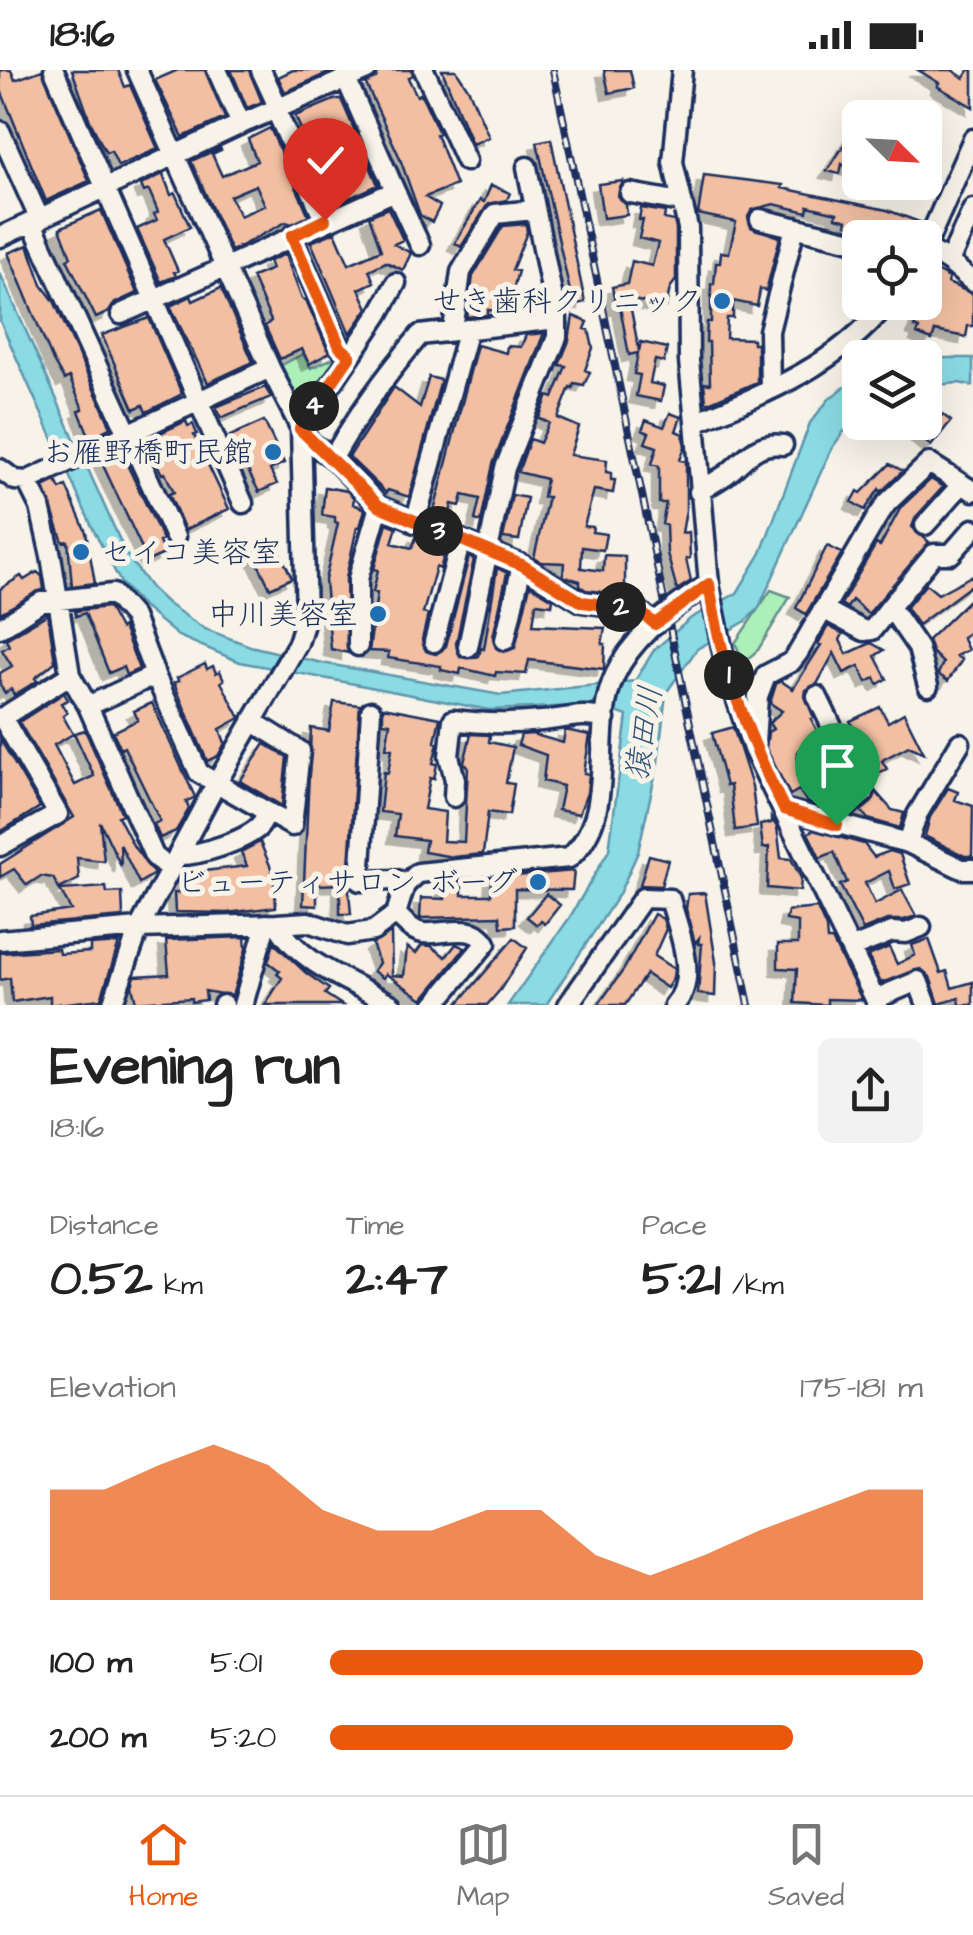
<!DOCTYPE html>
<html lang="en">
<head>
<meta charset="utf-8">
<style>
	body { margin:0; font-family:"Architects Daughter","Klee One",sans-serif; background:#f2f2f2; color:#222; height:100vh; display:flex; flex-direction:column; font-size:38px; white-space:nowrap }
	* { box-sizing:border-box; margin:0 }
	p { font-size:32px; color:#767676 }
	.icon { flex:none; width:55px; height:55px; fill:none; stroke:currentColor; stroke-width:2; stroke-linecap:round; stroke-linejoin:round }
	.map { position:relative; height:935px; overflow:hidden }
	.sheet { display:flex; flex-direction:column; background:#fff; flex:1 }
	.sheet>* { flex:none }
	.needle { width:65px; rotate:114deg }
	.controls { position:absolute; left:842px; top:30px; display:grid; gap:20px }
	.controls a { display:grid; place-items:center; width:100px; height:100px; border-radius:15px; background:#fff; box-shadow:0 10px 40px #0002; font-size:50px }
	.pin { position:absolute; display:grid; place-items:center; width:85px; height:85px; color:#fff; margin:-102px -42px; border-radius:50% 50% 50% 0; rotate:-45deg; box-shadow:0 0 10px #0007 }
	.pin .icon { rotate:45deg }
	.km { position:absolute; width:50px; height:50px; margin:-25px; border-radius:50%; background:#222; color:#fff; font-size:28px; line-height:50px; text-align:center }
	.round { display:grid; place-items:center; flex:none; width:105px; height:105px; border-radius:15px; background:#f2f2f2 }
	.overview { display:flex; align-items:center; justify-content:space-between; height:170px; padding:0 50px }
	h1 { font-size:55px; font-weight:700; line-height:75px }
	.figures { display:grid; grid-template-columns:repeat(3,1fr); gap:15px; height:170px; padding:10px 50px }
	.figures div { display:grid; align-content:center }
	.figures b { font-size:50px; font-weight:700 }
	.figures small { font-size:28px; font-weight:400 }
	.figures p { font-size:28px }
	.chart { height:280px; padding:20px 50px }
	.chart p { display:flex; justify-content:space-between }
	.chart svg { width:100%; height:180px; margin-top:10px; fill:#ea580c; opacity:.7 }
	ul { padding:0 50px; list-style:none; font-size:32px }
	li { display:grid; grid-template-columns:160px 120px 1fr; align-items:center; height:75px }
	li i { height:25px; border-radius:12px; background:#ea580c }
	.status { display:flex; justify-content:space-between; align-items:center; height:70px; padding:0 50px; background:#fff; direction:ltr }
	.status svg { height:28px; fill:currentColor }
	.dock { display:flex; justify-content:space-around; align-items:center; height:140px; border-top:2px solid #e0e0e0; background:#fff; font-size:28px; color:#767676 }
	.dock a { display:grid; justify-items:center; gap:5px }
	.dock .selected { color:#ea580c }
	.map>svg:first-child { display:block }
	.green { fill:#acefb9; stroke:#648f8c; stroke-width:2.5 }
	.water { fill:#8adbe3; stroke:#5e96ae; stroke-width:2.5 }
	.building { fill:#f2bfa3; stroke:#1b2f5e; stroke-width:2.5; fill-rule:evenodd; filter:url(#shadow) }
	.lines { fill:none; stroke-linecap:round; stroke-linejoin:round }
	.minor-casing { stroke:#1b2f5e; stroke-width:25 }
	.minor { stroke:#f7f3e8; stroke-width:18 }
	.rail-casing { stroke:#1b2f5e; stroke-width:8 }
	.rail { stroke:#f7f3e8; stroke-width:4; stroke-dasharray:11; stroke-linecap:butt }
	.route-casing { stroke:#fff; stroke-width:20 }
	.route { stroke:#ea580c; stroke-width:12 }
	.poi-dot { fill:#1f6fb2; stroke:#f7f3e8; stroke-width:4 }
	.labels { text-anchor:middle; stroke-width:10; stroke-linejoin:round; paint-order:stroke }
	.poi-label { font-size:30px; fill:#1b2f5e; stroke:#f7f3e8; text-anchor:end }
	.water-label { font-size:32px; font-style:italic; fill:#315179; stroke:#f7f3e8 }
</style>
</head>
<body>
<div class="status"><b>18:16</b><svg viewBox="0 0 49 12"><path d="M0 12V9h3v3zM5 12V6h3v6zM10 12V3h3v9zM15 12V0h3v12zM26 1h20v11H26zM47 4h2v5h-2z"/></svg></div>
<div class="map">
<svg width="973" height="935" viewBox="0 0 973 935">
	<defs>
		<filter id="shadow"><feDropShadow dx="-7" dy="7" stdDeviation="0" flood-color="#0004"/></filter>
	</defs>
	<rect width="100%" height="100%" fill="#f7f3e8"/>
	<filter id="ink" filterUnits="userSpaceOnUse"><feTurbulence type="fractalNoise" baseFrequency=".01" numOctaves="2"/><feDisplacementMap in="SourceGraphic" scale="20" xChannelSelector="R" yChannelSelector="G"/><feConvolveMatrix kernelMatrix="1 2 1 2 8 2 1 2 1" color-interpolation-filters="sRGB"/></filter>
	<g filter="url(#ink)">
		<path class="green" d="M303 284 311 298 338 286 305 335H294L276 298Z
			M771 520 790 527 758 580 744 592 735 573Z"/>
		<path class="water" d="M0 203 126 484 151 518 168 534 205 559 250 576 322 593 501 625 635 611 654 580 691 548 737 523 761 483 810 353 830 328 860 306V339L832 378 759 537 746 551 697 579 666 623 658 692 638 782 619 824 546 935H508L570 847 609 780 627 646 597 635 489 640 240 592 178 566 143 537 121 513 93 459 0 251Z
			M938 288H973V316L959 313 925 316V290Z"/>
		<path class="building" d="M0 0H11L15 10 42 0 89 111 46 131 0 18Z
			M72 0H118L125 17 130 15 158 79 118 96 111 81 106 83 90 51Z
			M178 0H205L225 48 183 67 155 10Z
			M231 0H249L262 32 247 38Z
			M293 0H335L285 22 278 7Z
			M379 0H412L413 5 408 8 417 26 420 24 424 30 439 63 436 64 456 115 425 127 440 136 432 152 420 145 399 86 366 14 376 8Z
			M442 0H456L469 20 489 67 472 74Z
			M604 0H630L634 18 609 23Z
			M918 0H952L964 8 969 0H973V37L937 16 939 13Z
			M336 29H341L378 115 336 134 334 130 330 132 317 102 320 101 295 46Z
			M860 51V95L855 102 842 94 840 104 827 101Z
			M270 58 309 146 292 154 286 152 231 181 191 91 220 78 221 80 212 84 222 106 257 91 248 69ZM256 115 265 135 240 146 230 126Z
			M551 69 585 232 573 235 537 72Z
			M163 104 171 125 175 123 190 157 164 169 178 201 174 202 176 206 161 212 137 159 157 150 154 144 158 142 149 120 144 122 141 115Z
			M704 105 783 115 782 118 887 140 922 153 916 168 885 162 884 168H872L874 162 846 154 847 150 836 147 837 143 808 136 807 142 774 134 752 140 748 147 751 157 780 167 766 221 760 219 757 236 733 231V248H727L726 268 753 269V273H757V312L711 332H706L704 313 710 314 709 272H706L707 252H711V214H714L716 193H720L721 182 729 183 736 152 698 144Z
			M623 111 618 126 626 135 627 145 603 148 598 114Z
			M491 115 510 123 507 130 488 134 461 177 455 173 480 130 484 132Z
			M388 138 403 170 394 174 411 183 403 200 386 192 369 200 374 212 359 219 368 238 350 264 311 172 335 162 349 194 381 180 369 146Z
			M641 138 665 142 664 149 674 151 676 159V210L670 218 666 237 629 229 639 281 641 272 667 278 664 292 655 290 650 313 664 316 661 331 636 326 640 305 634 304 638 283 629 285 620 237 616 238 612 217 627 214 632 191 652 196 658 173 639 168 643 150H639Z
			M101 140 137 223 115 233 109 242 96 248 67 189 71 187 60 158Z
			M526 154 527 162 512 200 518 201 507 242 488 240V245L467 247 473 206 503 156Z
			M28 175 42 215 54 231 111 357 90 368 79 341 83 339 69 307 64 310 53 291 8 183Z
			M285 184 302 229 306 230 329 283 309 294 302 279 280 289 265 256 271 251 252 207 272 199 269 191Z
			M936 201 949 208 948 213 973 224V256H968L966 267 935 261 932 270 917 264 919 259 914 257 921 238 925 239Z
			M221 218 253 292 208 313 170 236 191 226 193 231Z
			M573 246 588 252 585 259 589 260 593 278 585 300 590 302 584 315 574 313 573 318 570 317 558 348 579 357 570 385 607 390 606 402 611 403V410H615L613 423 594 420 584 456 593 457 592 462 606 464 603 480 582 477 581 498 603 501 604 485 625 486V525L586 520 580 516V511L563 506 564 493 542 492 534 488 548 427H543L546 409 518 402 530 369 540 373 549 353 539 348 548 326 553 328 566 296 559 295 569 271Z
			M149 248 182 324 146 342 143 335 134 339 102 265Z
			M544 263 493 394 481 452 475 450 480 429 463 425 460 436 452 434 448 451 433 445 477 275 506 283 507 276 521 277 526 265Z
			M429 307 441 310 409 427 388 420 386 423 349 387 394 317 420 337Z
			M265 317 271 327 221 348 216 337Z
			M938 341 951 351 931 376 918 365Z
			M670 343 681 347 676 361 683 364 685 377 680 390 686 391V440L682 463 689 462 690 488 686 489 691 511 677 520 667 483 666 455 662 454 666 433H659V396L652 394 657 377 645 373 649 363 642 360 646 350 664 357Z
			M186 351 188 356 193 354 197 364 194 365 229 439 185 460 169 424 174 422 165 403 162 404 145 370Z
			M264 351 284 393 270 400 277 414 259 422 230 366Z
			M121 382 163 470 159 472 164 484 148 491 101 391Z
			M890 394 903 401 881 422 879 419 865 440 852 432 858 421 861 423Z
			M931 409 943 417 916 447 912 457 929 472 868 544 852 530 847 538 841 534 876 474 880 476 901 437Z
			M56 411 60 419 66 416 86 462 95 513 72 516 68 471 63 472 44 417Z
			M325 417 347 421 354 428 353 434 365 439 360 457H357L346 508 348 583 331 579 325 510 338 453 335 452V447L322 445Z
			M512 425 527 428 519 470 503 468Z
			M387 453 397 457 392 473 412 478 417 465 426 469 424 476 445 482 440 499 436 497 423 543 428 544 422 570 426 581 436 584 446 576 469 487 474 489 456 574 460 587 473 588 479 586 481 578 484 579 497 498 507 503 493 567 496 578 503 582 515 578 530 515 553 529 552 535 536 533 533 555 605 558 602 574H605L604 599 529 590 526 604 496 602 495 606 461 598 460 604 441 600V596L388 588 389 582 369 581 377 523 373 522 378 500 374 499Z
			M272 466 292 508 270 518 250 477Z
			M827 476 842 483 806 544 796 538Z
			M37 502 42 506 44 519 0 543V519L21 506 24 510Z
			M973 505V514L918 555 906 538 926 514 938 524Z
			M973 526V560L962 567 968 580 956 586 962 590 948 611 938 604 943 593 932 582 928 570Z
			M108 537 120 559 123 557 139 599 126 605 123 597 109 603 85 543 76 546 75 541Z
			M48 544 55 592 35 608 37 611 14 625 11 619 5 623 0 615V603L12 596 2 580 9 576 6 569Z
			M828 556 843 564 840 570 847 584 871 573 884 580 875 586 887 609 878 614 875 608 867 612 859 596 844 603 834 583 817 614 806 620 805 626 814 648 811 649 848 718 841 722 818 671 802 676 798 681V692L820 736 807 732 799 720 790 725 766 678 768 662 773 659 769 653 782 641 770 633 776 614 781 611 793 619 821 575 818 574Z
			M205 594 207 599 213 596 216 603 220 601 224 610 221 612 240 648 220 659 225 673 218 686 207 691 174 613 179 611 177 608Z
			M64 623 68 630 61 633 67 643 63 646 73 664 54 675 75 715 94 706 74 663 85 660 122 744 118 746 134 777 154 804 139 813 120 774 121 796 100 752 104 791 77 788 79 809 59 819 53 808 41 806 27 815 14 799 0 807V794L74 747 19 652Z
			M334 632 360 635 348 810 351 844H340V814L317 815V836L303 835 311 658 329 661Z
			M152 633 195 727 186 732 189 739 176 761 160 768 154 754 160 751 124 677 121 679 113 662 138 650 134 641Z
			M383 637 440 648 435 672 438 673 433 693 437 694 434 709 430 708 424 739 445 742 443 771 464 772 468 697 464 693 471 664 490 665 489 672 513 677 506 713 514 714 509 745 488 742 483 784 453 787 424 782 426 770 395 766 398 744 380 742 384 702 388 703 392 679 386 678 390 653 383 652Z
			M880 637 888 652 904 643 924 683 909 676 884 689 882 691 887 699 870 707 851 668 857 666 850 651Z
			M733 657 752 716 757 757 735 760 730 715 726 716 712 663Z
			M565 660 590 665 584 703 589 704 587 723 579 744 558 740 563 716 543 711 546 685 518 675 521 665 532 664 563 673Z
			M0 669 40 737 0 762Z
			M265 674 287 687 282 736 240 711Z
			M948 718 958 722 955 730 973 736 972 786H965L925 766 930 747Z
			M876 722 892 740 904 743 900 758 868 749 861 741 872 732Z
			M771 748 777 757 781 788 791 789 801 808 800 821 767 818 769 777 763 778 760 755 771 753Z
			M813 760 864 774 874 787 890 781 900 784 910 814 895 819 889 801 865 813 875 834 902 820 916 846 904 850H887L863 860 840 815 847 812 834 782 820 788 808 763Z
			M260 772 274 805 276 837 227 843 175 842 174 823H178L187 803 247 796 241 782Z
			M649 785 668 790 661 816 640 815Z
			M574 801 572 820 515 819V856L501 857 500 846 420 848 421 828 445 829 444 813 462 811V825H491L492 808Z
			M106 817 107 823 122 822 123 847 31 855 30 846 71 840 60 820Z
			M705 823 716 892 715 926 698 924 702 874H698L699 868 695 873 686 839 688 824Z
			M546 824 560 835 545 854 541 851 537 855 527 847Z
			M817 838 826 858 827 870H832L862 930 827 929V935L795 933 797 899 778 898V874H798V852L786 850 788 841Z
			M654 844 663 849 666 859 654 886 674 899 673 908 667 918 646 904 625 935H598L624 899Z
			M391 863 392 905 404 906 407 877 416 883 422 875 431 876 446 887 456 874 465 878 423 929 386 904 383 908 373 901 379 893 372 874Z
			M245 867 246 879 232 926 205 921 206 930 191 932V928L136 932 132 916 135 906 169 904 166 870Z
			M514 868 527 878 500 920 487 935H457Z
			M929 869 941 903 947 901 952 918 973 912V935H960L959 928 939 934 930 907 921 899 881 913 868 886 889 877 897 894 915 885 912 875Z
			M119 873 101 929 50 935V926L12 932 10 908 0 910V883L58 879 59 884 90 882V875Z
			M274 873 306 903 329 919 325 924 342 935H265L282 908 277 904 280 901 268 892Z"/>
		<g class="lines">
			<g class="minor-casing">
				<path id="minor" d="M54 0 243 433
					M137 0 270 298 301 359 311 373 333 388 379 436 522 495 582 532 637 539 655 555
					M217 0 241 54
					M261 0 279 39
					M424 0 466 91
					M682 0 673 92 688 158 689 291 695 352
					M276 40 325 151
					M0 61 40 150
					M395 121 420 175
					M630 123 681 132
					M760 149 860 173
					M32 153 175 467
					M292 166 340 277 350 286
					M0 167 241 54 367 0
					M925 177 949 192 973 212
					M925 178 973 69
					M949 192 973 139
					M121 244 395 121 347 11
					M453 260 461 202 495 144 534 140
					M770 320 769 261 795 157
					M333 388C358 343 387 304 420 265L557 249
					M0 399 15 410 27 411 270 298
					M27 411 40 437 51 486 70 605 88 636 155 605 199 703 292 756 300 681 252 651
					M699 422C708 416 718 410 727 404 746 389 756 371 783 375
					M415 453 468 259
					M925 455 962 414
					M823 539 864 561 872 560 890 537
					M0 558 41 532 113 524 133 547 155 605
					M505 570 522 495
					M434 572 461 470
					M358 576V509L379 436
					M468 577 505 398 557 267V249L527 97
					M928 616 918 578 890 537 934 484H951L973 459
					M817 626 864 723 841 741 837 755
					M88 636 154 786 170 799
					M371 641 360 811 397 810 405 815
					M0 649 70 605
					M755 673 758 626 766 605 791 592 798 583 876 449 887 433 929 393 973 421
					M809 687 831 730 841 741
					M454 727 455 710 449 686 453 650C482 654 513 654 542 651 564 649 584 642 605 649
					M784 739 908 773 962 799H973
					M908 773 917 745 960 673
					M0 776 58 744 2 647
					M178 785C198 786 244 771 259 757 260 757 267 743 268 743
					M396 844C404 852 412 861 423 863 444 865 473 852 486 873L434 935
					M277 854 308 852 347 865 373 861 396 844 405 815 418 803 569 788C621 742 588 662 615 605 632 567 675 535 709 514
					M0 870 139 858 277 854C303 897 351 910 392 935
					M852 878 892 862 906 863 921 857
					M875 929 918 911 927 935
					M112 935 139 858 216 714 298 573 306 547 301 359 379 244 396 213
					M223 935H224
					M243 935 266 854
					M568 935 643 828 670 829C678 859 700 909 674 935
					M878 935 753 679 726 597 709 514 695 352C767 323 838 295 888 232"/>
			</g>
			<use href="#minor" class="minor"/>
			<g class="rail-casing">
				<path id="rail" d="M553 0 749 935"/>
			</g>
			<use href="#rail" class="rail"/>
		</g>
	</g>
	<g class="lines" filter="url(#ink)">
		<g class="route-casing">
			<path id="route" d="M325 150 292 166 340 277 350 286 300 359 379 436 522 495 582 532 637 539 655 554 709 514C720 593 748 668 784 739L837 755"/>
		</g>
		<use href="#route" class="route"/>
	</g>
	<g class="poi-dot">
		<circle cx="722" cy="231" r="10"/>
		<circle cx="273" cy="382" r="10"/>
		<circle cx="81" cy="482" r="10"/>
		<circle cx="378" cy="544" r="10"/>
		<circle cx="538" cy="812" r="10"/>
	</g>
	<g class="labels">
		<g class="poi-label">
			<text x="702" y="241">せき歯科クリニック</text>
			<text x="253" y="392">お雁野橋町民館</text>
			<text x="101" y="492" text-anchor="start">セイコ美容室</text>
			<text x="358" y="554">中川美容室</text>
			<text x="518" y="822">ビューティサロン ボーグ</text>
		</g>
		<g class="water-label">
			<text transform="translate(643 663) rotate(-81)" y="11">猿田川</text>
		</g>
	</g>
</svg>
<div class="controls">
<a><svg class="needle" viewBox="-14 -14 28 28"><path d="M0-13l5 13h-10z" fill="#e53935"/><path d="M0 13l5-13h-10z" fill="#767676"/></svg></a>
<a><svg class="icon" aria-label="locate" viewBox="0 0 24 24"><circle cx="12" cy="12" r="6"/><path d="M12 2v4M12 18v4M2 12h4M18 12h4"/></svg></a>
<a><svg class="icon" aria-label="layers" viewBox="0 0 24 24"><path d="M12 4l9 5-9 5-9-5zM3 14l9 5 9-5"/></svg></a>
</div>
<div class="pin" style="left:837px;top:755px;background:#1e9e55"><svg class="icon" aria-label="arrive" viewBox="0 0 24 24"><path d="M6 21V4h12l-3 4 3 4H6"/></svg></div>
<div class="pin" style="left:325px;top:150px;background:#d93025"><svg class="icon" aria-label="check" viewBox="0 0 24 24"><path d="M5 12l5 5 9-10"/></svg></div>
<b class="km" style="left:729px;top:605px">1</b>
<b class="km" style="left:621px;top:537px">2</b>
<b class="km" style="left:438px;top:461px">3</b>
<b class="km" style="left:314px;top:336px">4</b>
</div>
<section class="sheet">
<div class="overview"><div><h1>Evening run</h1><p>18:16</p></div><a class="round"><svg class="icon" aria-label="share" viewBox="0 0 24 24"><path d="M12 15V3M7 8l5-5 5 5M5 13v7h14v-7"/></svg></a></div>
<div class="figures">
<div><p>Distance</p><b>0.52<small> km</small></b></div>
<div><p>Time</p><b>2:47</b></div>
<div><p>Pace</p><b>5:21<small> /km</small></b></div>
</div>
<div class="chart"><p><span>Elevation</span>175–181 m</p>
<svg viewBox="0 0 160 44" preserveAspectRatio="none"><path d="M0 44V17L10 17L20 11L30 6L40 11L50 22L60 27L70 27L80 22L90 22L100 33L110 38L120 33L130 27L140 22L150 17L160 17V44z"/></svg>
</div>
<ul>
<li><b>100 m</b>5:01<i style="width:100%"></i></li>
<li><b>200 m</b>5:20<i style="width:78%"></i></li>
</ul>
</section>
<nav class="dock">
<a class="selected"><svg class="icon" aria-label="home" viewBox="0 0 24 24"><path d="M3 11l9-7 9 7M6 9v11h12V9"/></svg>Home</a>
<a><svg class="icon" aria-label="map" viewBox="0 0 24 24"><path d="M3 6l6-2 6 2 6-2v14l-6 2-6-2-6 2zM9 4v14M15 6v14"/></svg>Map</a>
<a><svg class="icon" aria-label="saved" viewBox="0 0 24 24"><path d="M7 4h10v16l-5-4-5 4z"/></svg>Saved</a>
</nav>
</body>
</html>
